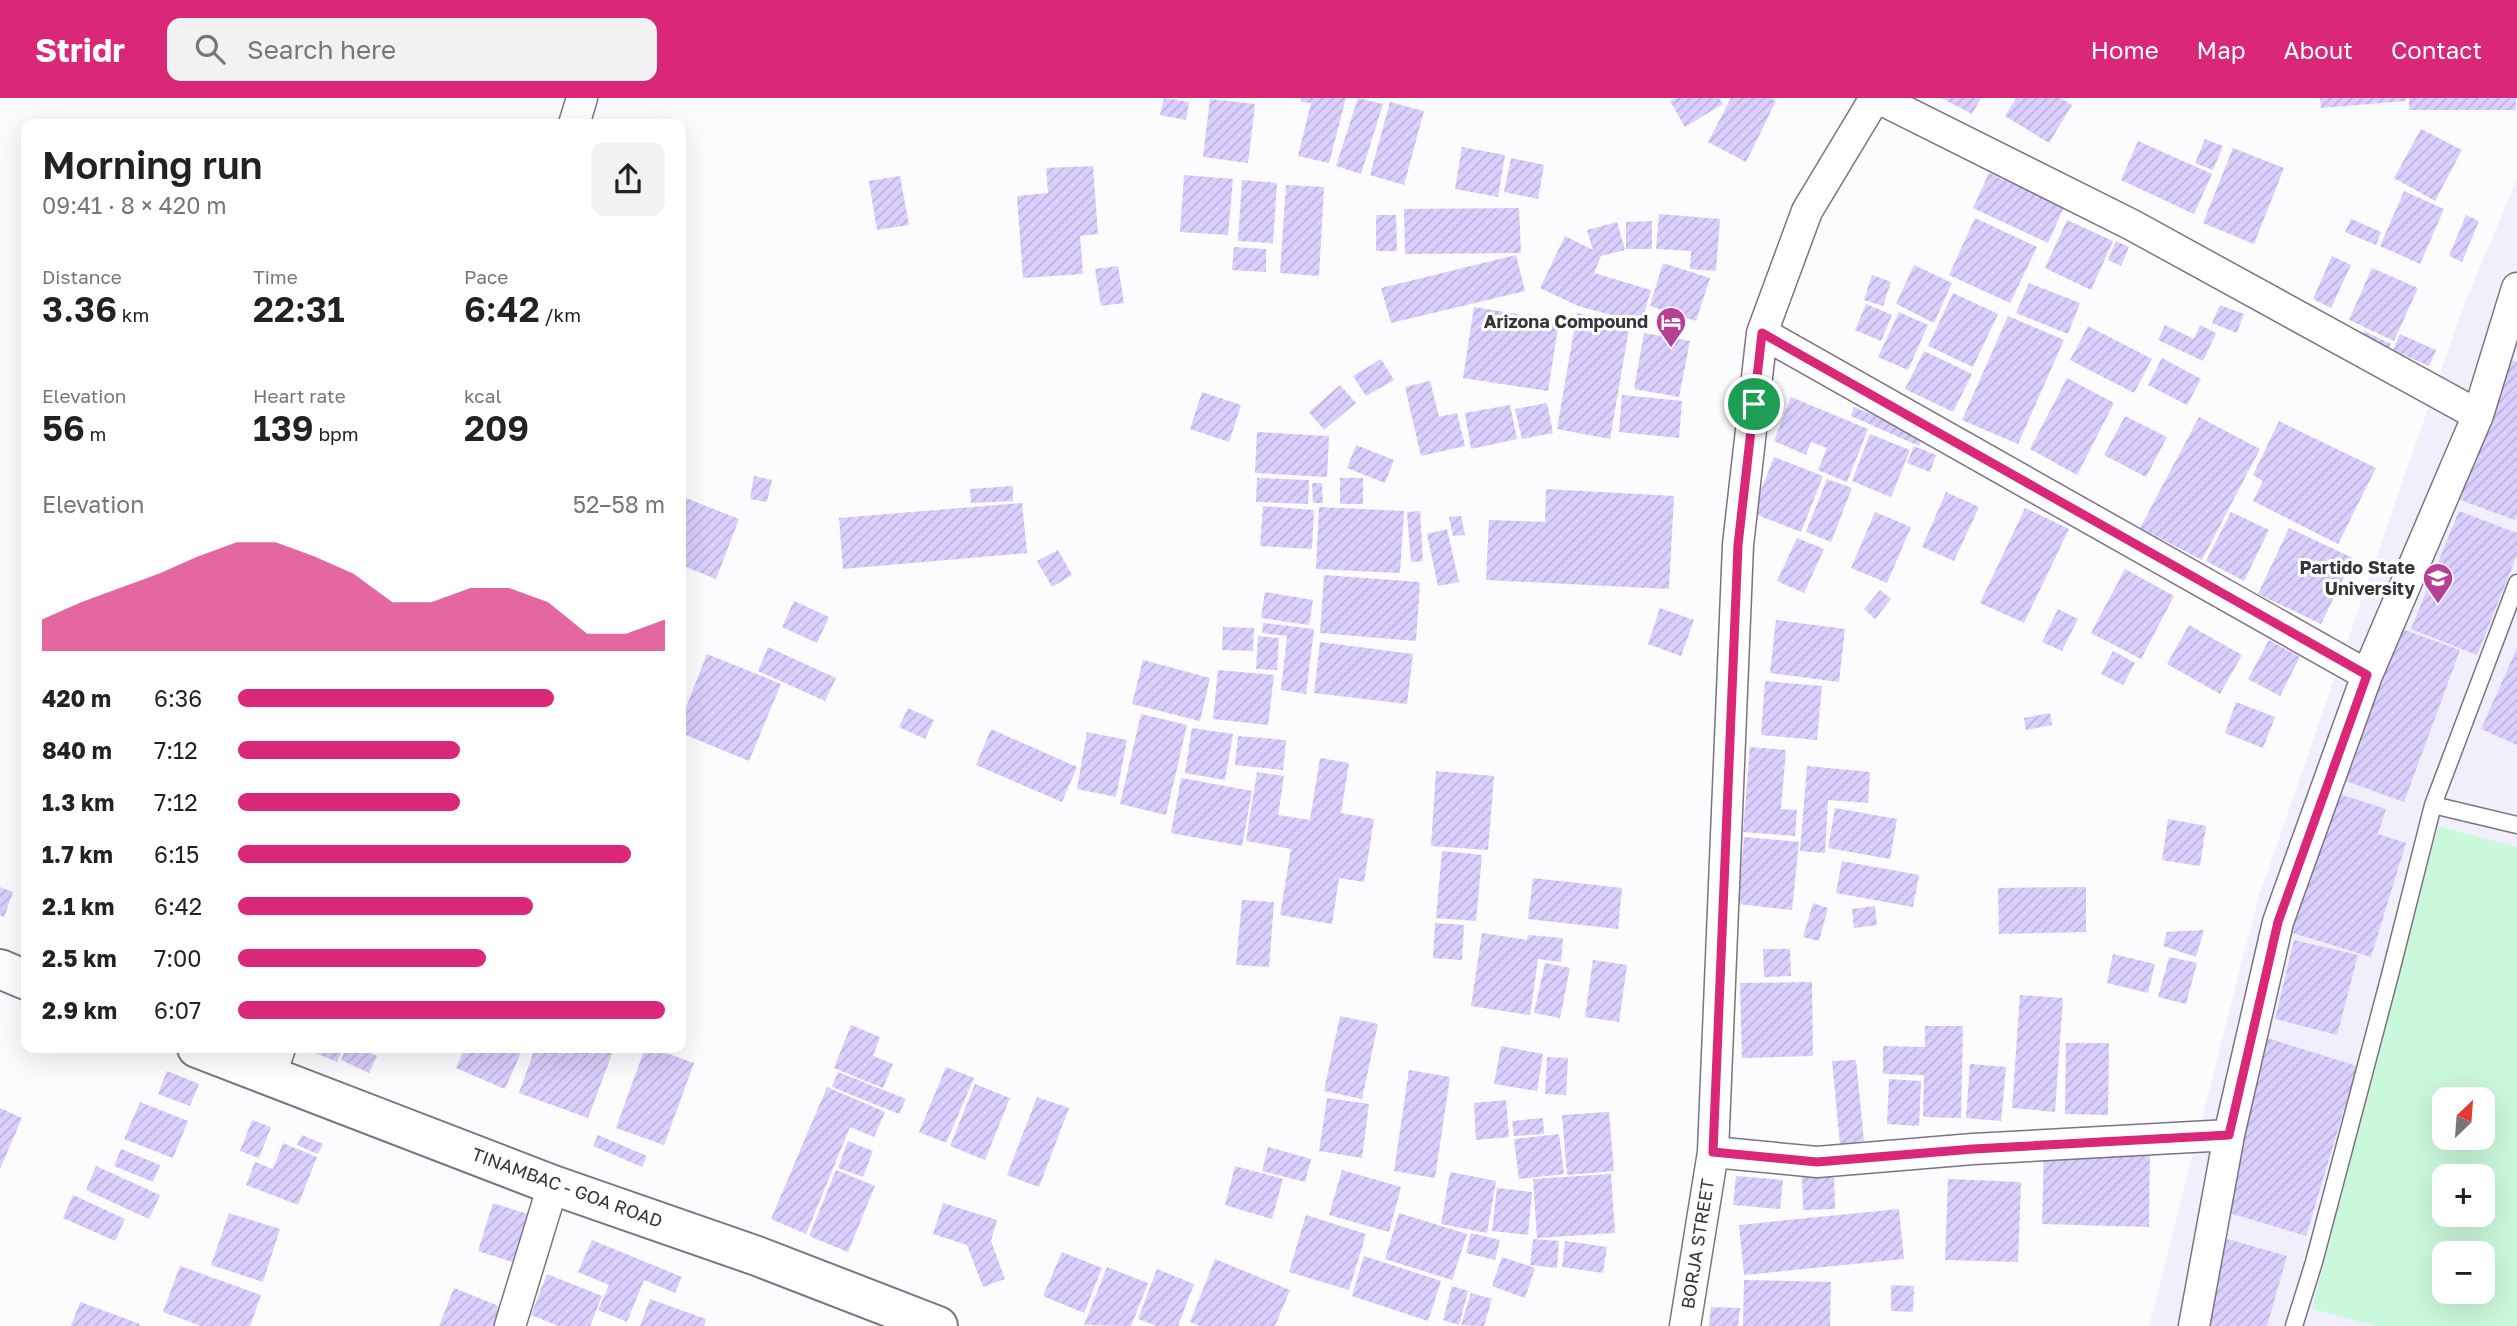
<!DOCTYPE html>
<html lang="en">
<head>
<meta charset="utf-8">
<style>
	body { margin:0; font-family:"Golos Text",sans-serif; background:#f2f2f2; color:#222; height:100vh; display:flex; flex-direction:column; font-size:26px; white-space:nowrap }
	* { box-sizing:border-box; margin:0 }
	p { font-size:23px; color:#767676 }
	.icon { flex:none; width:38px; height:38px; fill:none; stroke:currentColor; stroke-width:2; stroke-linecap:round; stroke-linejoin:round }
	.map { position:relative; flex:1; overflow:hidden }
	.drawer { position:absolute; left:21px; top:21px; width:665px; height:934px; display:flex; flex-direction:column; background:#fff; border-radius:14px; box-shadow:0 7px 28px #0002 }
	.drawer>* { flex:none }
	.needle { width:46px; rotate:25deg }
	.fabs { position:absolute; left:2432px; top:989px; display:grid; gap:14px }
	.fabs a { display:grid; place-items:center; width:63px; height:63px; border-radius:14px; background:#fff; box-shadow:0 7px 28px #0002; font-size:35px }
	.pin { position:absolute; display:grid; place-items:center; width:60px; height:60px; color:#fff; margin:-30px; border:4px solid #fff; border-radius:50%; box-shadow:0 2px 7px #0007 }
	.round { display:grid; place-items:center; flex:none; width:74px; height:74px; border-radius:14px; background:#f2f2f2 }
	.summary { display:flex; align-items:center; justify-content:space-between; height:119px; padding:0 21px }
	h1 { font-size:38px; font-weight:600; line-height:52px }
	.figures { display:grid; grid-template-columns:repeat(3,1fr); gap:10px; height:119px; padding:7px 21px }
	.figures div { display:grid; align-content:center }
	.figures b { font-size:35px; font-weight:600 }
	.figures small { font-size:19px; font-weight:400 }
	.figures p { font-size:19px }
	.chart { height:196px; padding:14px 21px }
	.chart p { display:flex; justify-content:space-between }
	.chart svg { width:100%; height:126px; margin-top:7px; fill:#db2777; opacity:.7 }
	ul { padding:0 21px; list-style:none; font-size:23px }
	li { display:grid; grid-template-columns:112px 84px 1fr; align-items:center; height:52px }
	li i { height:18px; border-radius:9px; background:#db2777 }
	header { display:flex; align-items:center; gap:42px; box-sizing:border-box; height:98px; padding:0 35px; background:#db2777; color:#fff }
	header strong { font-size:33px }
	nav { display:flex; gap:38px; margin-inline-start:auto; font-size:24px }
	.search { width:490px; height:63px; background:#f2f2f2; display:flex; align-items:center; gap:18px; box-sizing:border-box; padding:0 24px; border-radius:14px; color:#767676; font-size:26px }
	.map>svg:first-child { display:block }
	.education { fill:#f2effc; fill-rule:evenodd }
	.green { fill:#caf8da; fill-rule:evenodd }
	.building { fill:url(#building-hatch) }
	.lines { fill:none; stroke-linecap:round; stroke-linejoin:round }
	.service-casing { stroke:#797480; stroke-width:19 }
	.minor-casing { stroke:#797480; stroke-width:33 }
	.secondary-casing { stroke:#797480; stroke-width:42 }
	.service { stroke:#fff; stroke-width:16 }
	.minor { stroke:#fff; stroke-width:30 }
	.secondary { stroke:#fff; stroke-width:38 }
	.route-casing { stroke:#fff; stroke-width:14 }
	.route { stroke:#db2777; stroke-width:9 }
	.labels { text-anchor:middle; stroke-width:6; stroke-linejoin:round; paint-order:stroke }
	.poi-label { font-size:18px; font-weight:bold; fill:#37343a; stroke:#fff; text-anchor:end }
	.street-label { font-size:18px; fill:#37343a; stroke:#fff }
</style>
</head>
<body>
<header>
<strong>Stridr</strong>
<div class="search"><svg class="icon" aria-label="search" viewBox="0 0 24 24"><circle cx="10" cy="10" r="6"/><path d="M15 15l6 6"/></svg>Search here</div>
<nav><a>Home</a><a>Map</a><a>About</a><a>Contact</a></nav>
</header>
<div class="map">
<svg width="2517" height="1228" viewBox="0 0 2517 1228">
	<defs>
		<pattern id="building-hatch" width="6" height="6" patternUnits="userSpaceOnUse" patternTransform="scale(1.75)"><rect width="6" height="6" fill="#dacffd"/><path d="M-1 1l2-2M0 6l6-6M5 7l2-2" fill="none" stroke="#bcb2da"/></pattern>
	</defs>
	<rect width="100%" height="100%" fill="#fcfbfd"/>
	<path class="education" d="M2517 81V1228H2149L2258 801 2462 212ZM2445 1001H2483V1040H2445ZM2445 1078H2483V1116H2445ZM2445 1155H2483V1194H2445Z"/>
	<path class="green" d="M2438 728 2517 749V1228H2377L2312 1211ZM2445 1001H2483V1040H2445ZM2445 1078H2483V1116H2445ZM2445 1155H2483V1194H2445Z"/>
	<path class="building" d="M1164 0 1189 4 1186 22 1160 17Z
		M1301 0H1346L1329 65 1298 58 1311 5 1301 4Z
		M1358 0 1383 6 1361 76 1336 68Z
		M1676 0H1719L1723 6 1685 29 1670 3Z
		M1731 0H1770L1776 3 1746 64 1708 44Z
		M1941 0H1981L1972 16Z
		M2016 0H2060L2072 7 2049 45 2005 18Z
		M2320 0H2405L2406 3 2321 10Z
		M2409 0H2516V12H2409Z
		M1210 1 1255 6 1248 65 1203 59Z
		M1390 4 1424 13 1404 87 1370 77Z
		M2421 31 2462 52 2435 103 2394 80Z
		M2205 41 2223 48 2213 72 2195 65Z
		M2138 43 2212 76 2194 116 2121 82Z
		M1462 49 1505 57 1498 99 1455 91Z
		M2233 50 2284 70 2254 146 2203 125Z
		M1511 60 1544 67 1538 101 1504 94Z
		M1093 68 1098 136 1080 138 1083 176 1023 180 1017 98 1048 95 1046 70Z
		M1989 75 2064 109 2048 145 1973 110Z
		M1184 77 1233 81 1228 137 1180 134Z
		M900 78 909 127 877 132 869 83Z
		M1242 82 1277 85 1273 145 1238 143Z
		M1286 87 1324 89 1319 178 1280 175Z
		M2404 93 2444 111 2420 166 2380 148Z
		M1519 110 1521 155 1405 156 1404 111Z
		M1659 116 1720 121 1716 173 1690 171 1691 153 1656 151Z
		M1376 117H1396L1397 153H1376Z
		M2466 117 2479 123 2462 164 2449 158Z
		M1975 120 2037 149 2010 205 1949 177Z
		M2351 121 2381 134 2376 147 2345 134Z
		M2067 122 2113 143 2091 192 2045 170Z
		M1652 123V151H1626V124Z
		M1617 124 1625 152 1601 158 1594 175 1651 192 1641 225 1578 208 1540 190 1565 138 1593 152 1587 132Z
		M2116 143 2129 149 2121 168 2108 162Z
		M1234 149 1266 151V174L1232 172Z
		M1516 157 1525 193 1391 225 1381 190Z
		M2332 158 2351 167 2331 210 2313 201Z
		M1663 165 1710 180 1696 223 1650 208Z
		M1914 167 1952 185 1934 225 1896 206Z
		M1118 168 1124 205 1101 208 1095 171Z
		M2372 170 2418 190 2394 243 2349 222Z
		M1872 177 1891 184 1883 208 1864 202Z
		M2029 185 2080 205 2068 236 2016 215Z
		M1953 195 1998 216 1973 269 1928 248Z
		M1866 206 1892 217 1881 243 1855 232Z
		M2220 207 2244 216 2237 235 2212 225Z
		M1474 209 1559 223 1548 293 1463 280Z
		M1899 214 1928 227 1908 272 1878 259Z
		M1577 215 1630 225 1610 341 1557 331Z
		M2008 218 2064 242 2018 346 1962 322Z
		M2165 227 2194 241 2200 227 2216 235 2203 263 2158 242Z
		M2088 228 2152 261 2134 295 2070 262Z
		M2364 233 2391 246 2386 257 2358 245Z
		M1644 235 1690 243 1679 299 1634 291Z
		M2400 236 2436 252 2429 268 2393 252Z
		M1924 253 1972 276 1953 314 1905 291Z
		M2162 260 2201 281 2187 307 2148 287Z
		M2507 260 2517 264V416L2515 422 2455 400Z
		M1381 261 1394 282 1366 298 1353 278Z
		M2067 280 2114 305 2077 377 2030 351Z
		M1430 283 1439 319 1457 315 1465 348 1421 358 1405 289Z
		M1340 287 1356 305 1324 332 1309 314Z
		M1202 294 1241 307 1229 344 1190 331Z
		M1622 297 1682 303 1679 340 1619 334Z
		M1791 299 1868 331 1847 384 1818 372 1827 350 1811 344 1806 357 1774 343Z
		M1547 305 1553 335 1522 341 1515 311Z
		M1510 307 1517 341 1471 351 1465 315Z
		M1854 309 1923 338 1919 348 1851 318Z
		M2125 318 2167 339 2146 379 2104 357Z
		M2199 319 2260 351 2202 462 2140 430Z
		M2279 323 2376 370 2338 446 2253 403 2263 383 2253 377Z
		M1257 334 1329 338 1327 379 1255 375Z
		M1870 336 1910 352 1891 399 1852 383Z
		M1356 347 1394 362 1385 385 1347 370Z
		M1914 348 1936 357 1930 374 1907 365Z
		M1774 359 1823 378 1801 434 1752 415Z
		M754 378 772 382 767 404 750 401Z
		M1257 380 1309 382 1308 406 1256 404Z
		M1340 380H1363V406H1340Z
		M1827 381 1852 390 1831 444 1806 434Z
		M1312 385H1322L1323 405H1313Z
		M1013 388V403L971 405 970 391Z
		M1546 391 1674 398 1669 491 1486 482 1489 422 1545 424Z
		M1946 394 1979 409 1954 463 1922 449Z
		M681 398 739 421 716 481 681 467Z
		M1022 405 1027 455 843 471 839 420Z
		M1263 408 1314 412 1312 451 1260 448Z
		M1319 409 1404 413 1400 475 1316 471Z
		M2025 410 2069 431 2024 525 1980 505Z
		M1420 413 1423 463 1411 464 1407 414Z
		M2459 413 2517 435V457L2477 557 2411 531Z
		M1875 414 1911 429 1887 485 1851 470Z
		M2231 414 2269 432 2244 483 2206 463Z
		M1461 418 1465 437 1453 438 1449 419Z
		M2289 430 2353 460 2321 526 2258 496Z
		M1447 431 1459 484 1438 488 1427 436Z
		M1797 440 1824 451 1804 495 1777 483Z
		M1058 452 1072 477 1052 489 1037 463Z
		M2125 471 2174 498 2141 561 2091 535Z
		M1324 477 1420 484 1416 543 1320 535Z
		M1880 492 1891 501 1875 521 1864 511Z
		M1265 494 1313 502 1309 527 1261 520Z
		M794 503 829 519 817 545 782 529Z
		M1660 510 1694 522 1681 558 1648 546Z
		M2058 511 2078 521 2062 553 2042 544Z
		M1776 522 1845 531 1839 584 1770 575Z
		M1263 525 1314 531 1306 596 1281 592 1287 538 1262 535Z
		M2189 527 2242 557 2220 596 2167 566Z
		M1223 529 1254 530 1253 553 1222 552Z
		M2396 529 2460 552 2404 704 2340 681Z
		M1258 538 1279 540 1277 572 1256 571Z
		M2269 542 2300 559 2280 598 2248 581Z
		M1320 544 1413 556 1407 606 1314 595Z
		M768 549 836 580 825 603 758 573Z
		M2517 550V647L2481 631Z
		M2113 553 2135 565 2123 587 2101 576Z
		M707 556 781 586 749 663 681 635V622Z
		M1143 562 1210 580 1200 623 1132 606Z
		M1218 572 1274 577 1268 627 1213 621Z
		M1765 583 1822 588 1817 642 1761 637Z
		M2236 604 2275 619 2263 650 2225 635Z
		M908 610 934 622 925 641 899 629Z
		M2050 615 2052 627 2026 632 2024 620Z
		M1141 616 1187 627 1166 717 1120 706Z
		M1192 630 1233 636 1225 682 1185 675Z
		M991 631 1077 669 1062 704 976 667Z
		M1087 634 1127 642 1116 699 1077 691Z
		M1238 638 1286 642 1283 672 1235 667Z
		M1750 649 1786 652 1781 711 1797 712 1795 738 1743 734Z
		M1320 660 1349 665 1341 715 1374 721 1364 784 1339 780 1332 826 1280 817 1291 751 1246 743 1257 674 1284 678 1278 717 1310 722Z
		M1807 668 1870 674 1868 705 1828 702 1825 755 1800 753Z
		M1436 673 1494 678 1488 752 1431 748Z
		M1181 680 1252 693 1242 748 1171 735Z
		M2330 693 2386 711 2378 736 2406 745 2371 859 2286 833Z
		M1835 710 1897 721 1890 761 1828 750Z
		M2168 721 2206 728 2200 768 2162 762Z
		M1744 739 1799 744 1792 812 1738 806Z
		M1442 753 1482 757 1476 823 1436 820Z
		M1842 763 1919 777 1913 809 1836 795Z
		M1533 780 1622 790 1618 831 1528 821Z
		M0 789 13 794 4 819 0 817Z
		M2086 789V834L1999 836 1998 790Z
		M1242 802 1274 804 1269 869 1236 867Z
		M1813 805 1828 810 1819 843 1803 839Z
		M1875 808 1877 827 1854 830 1852 811Z
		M1435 825 1464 827 1462 862 1433 860Z
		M2204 832 2196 859 2163 848 2167 834Z
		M1482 835 1527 842 1528 837 1563 840 1561 864 1538 861 1530 917 1471 908Z
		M2294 842 2358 857 2337 937 2275 921Z
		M1763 851H1790L1791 878 1764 879Z
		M2113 856 2155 866 2148 895 2107 885Z
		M2169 859 2197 865 2186 906 2158 899Z
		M1593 862 1627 867 1619 924 1585 919Z
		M1545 865 1570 870 1560 920 1534 915Z
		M1812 884 1813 958 1742 960 1740 885Z
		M2020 897 2063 900 2055 1014 2012 1010Z
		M1340 918 1378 926 1362 1001 1324 993Z
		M851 927 880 939 873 958 893 966 883 990 834 970Z
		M1925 928H1963L1961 1020 1923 1019 1924 977 1883 976V948L1925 949Z
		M2267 940 2357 968 2306 1138 2216 1111Z
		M2066 945H2109L2108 1017 2065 1016Z
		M1501 948 1543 956 1537 993 1494 986Z
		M314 950H343L337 964 313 954Z
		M346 950H360L377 958 369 975 341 962Z
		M465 950H523L505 991 456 970Z
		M535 950H607L613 953 588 1020 519 995Z
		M645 950H652L694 965 664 1047 616 1030Z
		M1547 959 1568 960 1566 997 1545 996Z
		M1856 962 1864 1043 1840 1046 1832 963Z
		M1970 966 2006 969 2001 1023 1966 1020Z
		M946 969 974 980 946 1045 919 1034Z
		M1409 972 1450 979 1435 1080 1394 1073Z
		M167 973 199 986 190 1008 158 996Z
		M838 974 906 1001 899 1016 832 989Z
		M1889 981 1921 983 1919 1028 1887 1026Z
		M975 986 1010 1000 985 1062 950 1048Z
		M827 989 885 1014 874 1039 850 1029 806 1136 771 1121Z
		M1037 999 1069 1010 1039 1089 1007 1077Z
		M1327 1000 1369 1006 1362 1060 1319 1053Z
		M1506 1002 1509 1039 1476 1042 1474 1005Z
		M140 1004 188 1023 173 1060 124 1041Z
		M0 1010 22 1020 0 1071Z
		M1609 1014 1614 1073 1567 1077 1562 1017Z
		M1543 1020 1544 1036 1514 1038 1512 1023Z
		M252 1022 271 1029 259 1060 240 1053Z
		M1559 1036 1564 1076 1519 1081 1514 1041Z
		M302 1037 323 1046 318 1056 297 1047Z
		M598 1037 647 1058 642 1069 593 1048Z
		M848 1043 873 1053 863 1079 838 1070Z
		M283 1045 317 1059 298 1107 246 1087 255 1064 273 1071Z
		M1268 1049 1311 1061 1305 1084 1262 1073Z
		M121 1051 160 1067 153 1084 114 1068Z
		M2044 1052 2150 1054 2149 1129 2042 1126Z
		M96 1068 160 1097 149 1121 86 1092Z
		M1235 1068 1283 1081 1272 1121 1225 1107Z
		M836 1072 875 1088 848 1154 809 1138Z
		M1342 1072 1401 1089 1389 1134 1329 1117Z
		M1802 1073H1834L1835 1111 1803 1112Z
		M1450 1074 1496 1083 1487 1135 1441 1126Z
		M1611 1076 1615 1135 1537 1140 1533 1081Z
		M1736 1078 1783 1082 1780 1111 1733 1107Z
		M1948 1081 2021 1084 2018 1164 1945 1162Z
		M1497 1090 1532 1094 1528 1137 1492 1133Z
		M73 1097 125 1121 115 1143 63 1120Z
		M493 1105 527 1116 512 1164 478 1153Z
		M943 1105 997 1122 991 1143 1005 1181 983 1189 967 1147 933 1136Z
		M1899 1111 1904 1161 1744 1177 1739 1127Z
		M229 1115 280 1131 263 1184 211 1167Z
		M1399 1115 1467 1136 1452 1182 1385 1161Z
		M1306 1117 1366 1136 1349 1192 1289 1174Z
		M1471 1135 1500 1142 1495 1162 1466 1155Z
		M1533 1141 1559 1143 1557 1170 1530 1167Z
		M2227 1141 2287 1158 2267 1228H2202Z
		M592 1142 682 1179 675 1195 644 1182 627 1224 598 1212 609 1187 578 1174Z
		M1565 1143 1607 1149 1603 1175 1562 1169Z
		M1062 1154 1102 1170 1084 1215 1043 1198Z
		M1364 1158 1441 1183 1428 1223 1352 1198Z
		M1502 1159 1535 1170 1525 1200 1492 1188Z
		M1215 1161 1290 1192 1275 1228H1200L1190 1224Z
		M180 1168 261 1197 250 1228H201L163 1214Z
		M1107 1169 1148 1185 1131 1228 1084 1227Z
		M1157 1171 1194 1186 1178 1228H1157L1138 1221Z
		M547 1176 602 1198 590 1228H558L531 1217Z
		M1744 1182 1831 1184 1830 1228H1743Z
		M1891 1187 1914 1188 1913 1214 1891 1213Z
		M1452 1188 1468 1193 1459 1227 1443 1222Z
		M454 1190 511 1213 505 1228H439Z
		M1471 1195 1492 1201 1484 1228 1461 1227Z
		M650 1201 706 1221 704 1228H640Z
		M80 1204 140 1226 139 1228H71Z
		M1711 1209 1740 1210 1738 1228H1709Z"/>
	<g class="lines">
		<g class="service-casing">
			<path id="service" d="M2433 707 2517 727
				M2294 1228 2314 1164 2390 877 2433 707 2517 485"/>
		</g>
		<g class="minor-casing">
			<path id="minor" d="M1878 0 2132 127 2478 317
				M574 26 582 0
				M1762 235 2367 577
				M270 979 280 950
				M1713 1054 1817 1064 1973 1051 2229 1037
				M510 1228 553 1087
				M1685 1228 1713 1054 1738 447 1762 235 1807 113 1875 0
				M2194 1228 2229 1037 2278 824 2367 577 2478 317 2517 190"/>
		</g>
		<g class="secondary-casing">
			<path id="secondary" d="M0 871 26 882
				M197 950 553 1087 757 1158 938 1228"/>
		</g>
		<use href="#service" class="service"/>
		<use href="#minor" class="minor"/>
		<use href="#secondary" class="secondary"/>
	</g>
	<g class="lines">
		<g class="route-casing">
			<path id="route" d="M1762 235 2367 577 2278 824 2229 1037 1973 1051 1817 1064 1713 1054 1738 447Z"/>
		</g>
		<use href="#route" class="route"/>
	</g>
	<defs>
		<g id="hotel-pin" transform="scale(1.575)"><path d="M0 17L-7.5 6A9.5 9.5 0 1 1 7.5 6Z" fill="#b64096" stroke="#fff"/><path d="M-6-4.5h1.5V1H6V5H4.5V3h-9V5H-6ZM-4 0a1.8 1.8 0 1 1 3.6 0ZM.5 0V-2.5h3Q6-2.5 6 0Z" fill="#fff"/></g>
		<g id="university-pin" transform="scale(1.575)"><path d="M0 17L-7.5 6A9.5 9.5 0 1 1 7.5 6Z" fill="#b64096" stroke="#fff"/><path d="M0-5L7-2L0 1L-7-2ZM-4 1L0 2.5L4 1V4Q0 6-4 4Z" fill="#fff"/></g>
	</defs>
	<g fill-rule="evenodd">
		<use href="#hotel-pin" x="1671" y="224"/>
		<use href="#university-pin" x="2438" y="480"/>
	</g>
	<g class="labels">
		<g class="poi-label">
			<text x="1648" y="230">Arizona Compound</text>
			<text x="2415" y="476">Partido State<tspan x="2415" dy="21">University</tspan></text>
		</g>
		<g class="street-label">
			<text transform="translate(567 1090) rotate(20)" y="6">TINAMBAC - GOA ROAD</text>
			<text transform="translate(1698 1146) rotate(-81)" y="6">BORJA STREET</text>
		</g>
	</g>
</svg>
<div class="fabs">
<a><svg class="needle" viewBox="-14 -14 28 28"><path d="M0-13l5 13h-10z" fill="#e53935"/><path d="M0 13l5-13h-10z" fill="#767676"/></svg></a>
<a>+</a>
<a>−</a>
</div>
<div class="pin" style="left:1754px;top:306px;background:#1e9e55"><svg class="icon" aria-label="arrive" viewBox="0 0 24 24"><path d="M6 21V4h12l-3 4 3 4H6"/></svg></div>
<section class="drawer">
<div class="summary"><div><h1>Morning run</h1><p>09:41 · 8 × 420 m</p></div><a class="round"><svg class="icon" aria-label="share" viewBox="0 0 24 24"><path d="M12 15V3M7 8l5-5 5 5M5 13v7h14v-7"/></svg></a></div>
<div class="figures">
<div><p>Distance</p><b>3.36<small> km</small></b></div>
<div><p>Time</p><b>22:31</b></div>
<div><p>Pace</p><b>6:42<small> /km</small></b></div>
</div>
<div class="figures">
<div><p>Elevation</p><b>56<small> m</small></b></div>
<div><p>Heart rate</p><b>139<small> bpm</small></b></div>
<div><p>kcal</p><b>209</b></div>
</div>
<div class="chart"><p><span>Elevation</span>52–58 m</p>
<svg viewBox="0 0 160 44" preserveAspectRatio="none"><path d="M0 44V33L10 27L20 22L30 17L40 11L50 6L60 6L70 11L80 17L90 27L100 27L110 22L120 22L130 27L140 38L150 38L160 33V44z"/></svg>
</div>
<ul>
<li><b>420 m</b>6:36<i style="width:74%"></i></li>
<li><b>840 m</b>7:12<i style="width:52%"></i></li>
<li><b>1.3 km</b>7:12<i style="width:52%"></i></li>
<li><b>1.7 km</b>6:15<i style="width:92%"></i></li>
<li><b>2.1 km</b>6:42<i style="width:69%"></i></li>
<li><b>2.5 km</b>7:00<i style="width:58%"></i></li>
<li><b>2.9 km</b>6:07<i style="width:100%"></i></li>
</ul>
</section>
</div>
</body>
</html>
